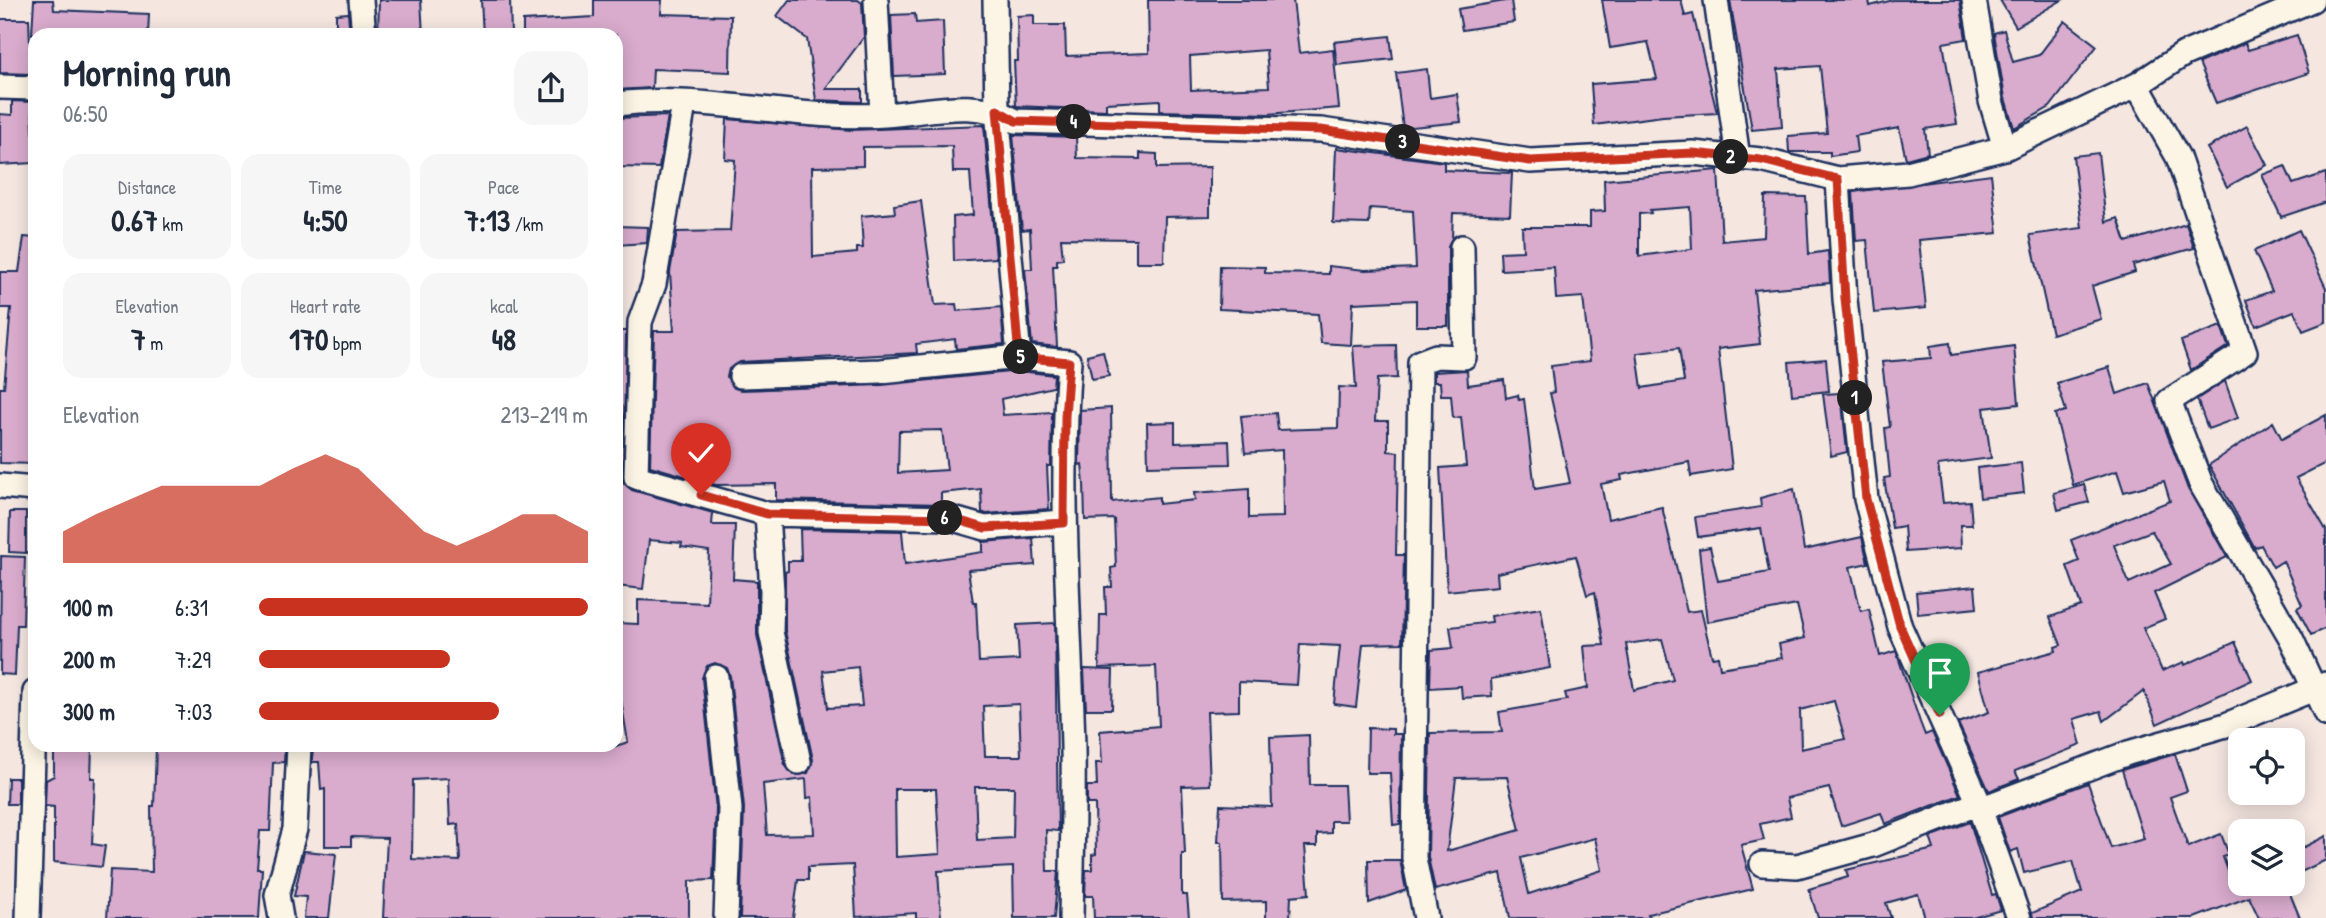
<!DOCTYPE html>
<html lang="en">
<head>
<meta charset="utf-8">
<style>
	body { margin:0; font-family:"Patrick Hand",sans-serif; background:#f6f6f7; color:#1f2937; height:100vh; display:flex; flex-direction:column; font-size:26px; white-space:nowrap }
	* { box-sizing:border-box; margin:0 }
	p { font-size:23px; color:#747a83 }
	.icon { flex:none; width:38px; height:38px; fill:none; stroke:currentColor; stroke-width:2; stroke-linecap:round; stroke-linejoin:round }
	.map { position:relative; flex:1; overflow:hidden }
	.drawer { position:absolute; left:28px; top:28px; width:595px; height:724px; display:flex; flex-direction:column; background:#fff; border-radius:21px; box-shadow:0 4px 18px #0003 }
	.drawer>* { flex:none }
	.buttons { position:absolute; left:2228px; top:728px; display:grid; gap:14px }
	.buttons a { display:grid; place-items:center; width:77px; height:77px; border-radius:14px; background:#fff; box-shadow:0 4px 18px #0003; font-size:35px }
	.pin { position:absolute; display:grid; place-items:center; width:60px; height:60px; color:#fff; margin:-72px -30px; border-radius:50% 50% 50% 0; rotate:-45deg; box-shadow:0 0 7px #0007 }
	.pin .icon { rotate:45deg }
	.km { position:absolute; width:35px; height:35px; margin:-18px; border-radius:50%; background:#222; color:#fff; font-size:19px; line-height:35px; text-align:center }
	.round { display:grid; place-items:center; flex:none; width:74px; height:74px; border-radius:21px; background:#f6f6f7 }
	.summary { display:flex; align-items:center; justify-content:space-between; height:119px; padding:0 35px }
	h1 { font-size:38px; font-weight:800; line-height:52px }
	.figures { display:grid; grid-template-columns:repeat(3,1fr); gap:10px; height:119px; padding:7px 35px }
	.figures div { display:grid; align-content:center; border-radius:18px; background:#f6f6f7; text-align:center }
	.figures b { font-size:30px; font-weight:800 }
	.figures small { font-size:19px; font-weight:400 }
	.figures p { font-size:19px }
	.chart { height:196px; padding:14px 35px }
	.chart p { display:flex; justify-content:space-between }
	.chart svg { width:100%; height:126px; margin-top:7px; fill:#c8321e; opacity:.7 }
	ul { padding:0 35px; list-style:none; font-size:23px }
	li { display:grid; grid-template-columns:112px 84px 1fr; align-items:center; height:52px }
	li i { height:18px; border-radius:9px; background:#c8321e }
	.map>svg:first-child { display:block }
	.building { fill:#d9abcd; stroke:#1b2f5e; stroke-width:2; fill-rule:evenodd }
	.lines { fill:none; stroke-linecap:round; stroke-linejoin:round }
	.street-casing { stroke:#1b2f5e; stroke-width:28 }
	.street { stroke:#fcf5e5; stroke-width:23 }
	.route-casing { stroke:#fff; stroke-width:14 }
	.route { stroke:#c8321e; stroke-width:9 }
</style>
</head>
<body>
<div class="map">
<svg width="2326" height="918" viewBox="0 0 2326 918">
	<rect width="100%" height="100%" fill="#f5e6e0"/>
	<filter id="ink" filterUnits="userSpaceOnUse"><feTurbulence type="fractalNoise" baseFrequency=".0143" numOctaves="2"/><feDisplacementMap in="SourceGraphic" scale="14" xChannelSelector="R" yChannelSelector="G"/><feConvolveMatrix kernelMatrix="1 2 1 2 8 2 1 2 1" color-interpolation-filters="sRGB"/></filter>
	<g filter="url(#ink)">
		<path class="building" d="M34 0H53L54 10 149 14 148 35H64V31L32 34Z
			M379 0H421L423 35H378Z
			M481 0H510L511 35H483Z
			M594 0H662L661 14 731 16 730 72 653 69 652 88 616 90V35H523V21L594 17Z
			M789 0H858L862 3 864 37 825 89H862V102L816 100 807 39 777 16Z
			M1148 0H1293L1299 53 1333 49 1339 108 1268 114 1160 111V100L1106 103V110L1016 106 1014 61H1018L1017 16 1034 15V25H1065L1066 56 1149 53ZM1266 50 1269 87 1191 90 1190 56Z
			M1511 0 1514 22 1462 30 1458 9Z
			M1602 0H1681L1685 16 1693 14 1717 113 1663 116 1594 125 1591 84 1657 79 1648 42 1610 48Z
			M1730 0H1869L1870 6 1893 0H1960L1966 39 1943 43 1957 124 1925 129 1928 153 1906 159 1899 128 1855 136 1857 152 1830 156V152H1789L1788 136 1827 133 1820 66 1778 69 1782 127 1752 130Z
			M2000 0H2062L2016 27Z
			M348 13 350 35H336V14Z
			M915 14 916 23 943 21 945 74 894 76 891 15Z
			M0 19H29L31 74 0 73Z
			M2065 21 2097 46 2050 107 2014 128 2005 98 1994 33 2004 30 2013 62 2039 55Z
			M2297 35 2309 73 2216 103 2199 63 2245 43 2248 50Z
			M1390 36 1393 59 1337 65 1334 42Z
			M1427 69 1430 98 1457 94 1461 122 1403 128 1396 73Z
			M12 101 32 102 34 163 0 165V114L12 115Z
			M668 116 659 168 616 167 617 118Z
			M727 119 851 130 984 125 996 258 954 261 953 217 973 215 970 172H953L952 146 863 147V166L812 167 813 257 857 253V248H863L861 216 895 213 894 205 921 201 935 305 956 304 957 311 1001 307 1004 344 956 349 955 339 916 344 917 353 740 362 729 369 727 377 734 388 741 390 882 385 1019 371 1054 375 1053 387 1001 399 1003 415 1052 412 1051 466H1047L1049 509 986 514 982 512 981 489 941 493V504L776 500V484L716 485 650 466 654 331H674L670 272 677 232 730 231 735 160 725 159ZM942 430 947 470 898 473 899 431Z
			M2247 126 2267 165 2227 187 2207 148Z
			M1013 135 1076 137 1077 158 1140 159V153L1157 154V168L1210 167V216L1165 217 1164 262H1136V239L1061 238 1063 259 1057 260V266H1053L1057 347 1032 344 1025 269H1032L1030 229 1022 230Z
			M1336 148 1444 162V170L1512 173 1510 215 1453 213 1452 238 1448 247V326H1416V300L1353 303 1351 345 1321 343 1318 314 1219 309 1220 266 1265 267V273L1329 274V266L1365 270 1416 268 1413 211 1370 208 1369 224 1333 223Z
			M2098 153 2106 222 2118 218 2126 242 2186 224 2194 248 2133 265 2135 272 2092 286 2101 319 2052 334 2030 235 2082 228 2073 156Z
			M2285 166 2293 184 2326 173V202L2281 217 2262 175Z
			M1718 170 1722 241 1764 237 1765 196 1806 197 1809 254 1828 251 1830 283 1754 290 1760 344 1718 349 1732 469 1691 476 1689 462 1621 475 1622 480 1601 484 1608 519 1662 507 1687 612 1701 610 1712 657 1718 656 1720 668 1782 658 1779 644 1805 638 1797 605 1707 622 1699 549 1710 547 1718 581 1769 572 1761 528 1698 537 1695 517 1761 507 1760 498 1794 489 1804 550 1862 537 1868 563 1850 567 1861 611 1869 609 1880 656 1896 651 1920 722 1925 735 1932 732 1960 795 1885 824 1881 813 1841 826 1829 788 1787 798 1791 817 1760 824 1764 840 1741 845 1753 889 1648 914 1649 918H1510L1501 873 1435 890 1428 857 1430 733 1502 732 1499 712 1567 700 1565 693 1588 688 1584 646 1604 645 1595 592 1587 595 1576 556 1497 573 1498 586 1447 591 1440 468 1466 466 1461 417 1453 418 1451 395H1441L1440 382H1434V372L1467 370 1468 385 1504 380 1506 398 1518 395 1519 400 1524 399 1535 489 1570 483 1550 393 1554 392 1551 366 1590 361 1583 297 1556 299 1554 267 1501 270 1500 252 1523 251 1522 227H1590V212L1605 211 1604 180ZM1690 207 1692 249 1639 256V214L1651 213 1650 210ZM1679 348 1684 381 1642 388 1637 353ZM1662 639 1673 680 1634 690 1626 644ZM1834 701 1845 739 1801 749 1800 710ZM1507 777 1520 830 1447 851 1456 778ZM1595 838 1602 870 1529 894 1521 858Z
			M1991 174 1998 233 1919 240 1926 308 1874 313 1867 240 1856 241 1853 192Z
			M616 226 648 227 647 243 616 245Z
			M2299 230 2326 288V322L2303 331 2294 311 2256 326 2246 300 2272 291 2254 251Z
			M24 237 35 238V464L0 463V388H4L11 308H0V272H19Z
			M2221 326 2228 346 2191 370 2181 341Z
			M616 331H626L623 482 632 490 713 513 712 525H735L733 579 757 581V635L785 765 794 775 808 773 813 760 785 631V572L788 571V561H801L800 529 902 531 905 564 983 552V542L1033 538 1035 565 968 570 973 602H976L979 662 1019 660 1017 625 1055 623 1058 831 1046 830 1047 871H1058L1054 918H1014L1013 867 938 871 941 918H916V913L856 917 853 865 808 867V880H798L793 918H740L744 808 730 676 727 668 715 663 707 666 702 678 716 809 713 880 689 881V918H383L387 838 351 837V846H325V789L321 790 319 762H312L313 746H616L628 742 616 670V623L638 624V600L707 603 709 551 681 547 682 543 649 540 643 589 616 586ZM858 667 862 706 828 708 823 671ZM1019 704 1021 756H985L983 706ZM448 778 450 825 458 824 460 861 412 859 413 780ZM806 779 807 798 812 797 814 834 767 835 763 784ZM975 787H1014L1013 838 977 840ZM895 789H936L940 854 896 857Z
			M1950 343 1951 355 2014 346 2019 404 1984 408 1991 458 1938 465 1943 503 1970 501 1972 525H1960L1961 548 1906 552 1904 526 1892 528 1884 478 1890 477 1885 428 1890 427 1882 362 1931 358 1930 346Z
			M1396 345 1397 378 1377 379 1375 421H1388V451L1398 452 1396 555H1404L1402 643 1363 644 1356 707 1334 704 1340 646 1300 644 1297 685 1239 682V711L1207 712 1210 785 1182 786 1185 854H1182V895H1187L1189 918H1094L1093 896H1085L1086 870H1092V855L1096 854 1095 804H1087V786H1097L1096 763H1102L1100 731 1159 726 1156 666 1099 668 1100 615H1106L1105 587H1112L1111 568 1116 567 1114 519 1085 520 1084 484 1082 464 1079 465 1080 410 1111 408 1112 502 1159 497V504L1195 500 1194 493 1249 489V518L1283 517 1282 450 1245 453 1241 416 1276 413 1278 430 1338 428 1339 387 1356 388 1353 346Z
			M1103 351 1109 376 1092 379 1087 355Z
			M1826 359 1829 391 1792 395 1789 362Z
			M2109 367 2117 394 2148 383 2188 489 2227 557 2154 593 2165 619 2143 628 2162 671 2184 662 2185 665 2235 642 2252 680 2157 724 2144 691 2104 721 2101 711 2074 719 2081 745 2015 771 2019 779 1989 791 1958 723 1989 712 1978 672 2056 651 2055 647 2061 645 2050 617 2081 606 2067 566 2079 561 2071 540 2170 501 2164 481 2124 492 2117 471 2073 485 2055 414 2066 411 2057 383ZM2152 531 2171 564 2129 583 2114 545Z
			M2225 381 2238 418 2208 429 2197 399Z
			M1841 393 1847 452 1831 456 1823 394Z
			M2326 415V463L2296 478 2326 530V628L2311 635 2297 608 2302 605 2283 561 2273 567 2261 545 2255 548 2209 465 2273 422 2282 439Z
			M1175 422V443L1229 441 1230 464 1148 466 1147 423Z
			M2021 463 2024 493 1980 498 1977 468Z
			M2084 485 2089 502 2058 510 2054 493Z
			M10 512H26V553L9 552Z
			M1 556 25 557 23 625H17L15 675 0 674Z
			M1975 586 1977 608 1918 614 1916 592Z
			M1541 608 1550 668 1491 679 1492 696 1462 698 1461 686 1430 688 1431 650 1453 648 1450 627 1492 622 1491 616Z
			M1084 669 1113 670 1112 709H1086Z
			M1368 728 1393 729V734H1401L1400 824 1393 825 1390 773H1367Z
			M1309 735 1310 785H1344L1346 821H1331V833L1317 834V846H1305L1309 894 1291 896 1290 918H1266V901L1223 902 1222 842H1218L1220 805 1272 807 1270 737Z
			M54 746H92L91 778H95L92 844 105 846 102 867 54 862V807L45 806 46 780 54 776Z
			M156 746H285L284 762 273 763 270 831H260L257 869H262L259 918H107L110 870 152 872 151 806H154Z
			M2175 754 2187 791 2170 797 2188 847 2221 834 2229 855 2223 857 2233 884H2286L2300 918H2259L2249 897 2194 918H2033L2032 913 2082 892 2073 861 2024 873 2018 849 2010 852 1998 817 2088 783 2111 848 2144 839 2122 770Z
			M8 778H18V804H7Z
			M1970 822 1992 895 1996 894 2001 910 1972 918H1925L1918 894 1886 903 1891 918H1818L1809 889 1848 877 1846 870 1934 849 1930 837Z
			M2326 836V860L2301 872 2292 853Z
			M304 851 336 854 329 918H304L306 897 294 896Z
			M1368 860H1400L1406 890 1369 903Z"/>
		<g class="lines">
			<g class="street-casing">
				<path id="street" d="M361 0 364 35
					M876 0 882 115
					M995 0 997 110 1019 357
					M1716 0 1738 158
					M1974 0 1991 101 2005 148
					M2137 85 2178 157 2245 352 2169 401 2201 484 2291 638 2326 714
					M0 87 35 88
					M616 104C703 93 796 121 885 115 930 112 974 97 1016 121L1321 130 1530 161 1693 153 1761 160 1838 179 1908 173 2005 148 2137 85 2184 54 2312 0
					M684 104 654 284 640 322 636 477 767 514 950 518 985 528 1064 522
					M1838 179 1845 299 1866 499 1900 627 1979 803
					M741 376 881 371 1019 357 1069 362C1059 491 1070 619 1073 747 1074 804 1072 861 1071 918
					M0 486 35 489
					M767 514 772 591 771 632 799 762
					M716 677 730 809 726 918
					M1980 809 2019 918
					M1762 864 1797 866 1873 845 1979 803 1980 809 2128 753 2226 725 2326 684
					M28 918 35 692
					M281 918 277 895 295 829 299 746
					M1426 918 1414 858 1420 362 1436 356 1464 357 1462 247"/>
			</g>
			<use href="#street" class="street"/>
		</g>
	</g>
	<g class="lines" filter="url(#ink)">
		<g class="route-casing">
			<path id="route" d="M701 495 767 514 950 518 985 528 1064 523 1065 417 1069 362 1019 357 997 110 1016 121 1321 130 1530 161 1693 153 1761 160 1838 179 1845 299 1866 499 1900 626 1940 715"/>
		</g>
		<use href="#route" class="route"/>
	</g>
</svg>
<div class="buttons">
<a><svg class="icon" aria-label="locate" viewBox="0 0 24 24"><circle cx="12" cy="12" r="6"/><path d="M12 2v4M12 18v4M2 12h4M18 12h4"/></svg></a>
<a><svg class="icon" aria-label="layers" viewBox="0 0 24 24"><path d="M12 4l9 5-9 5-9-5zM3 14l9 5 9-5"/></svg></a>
</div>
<div class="pin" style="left:1940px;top:715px;background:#1e9e55"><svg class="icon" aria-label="arrive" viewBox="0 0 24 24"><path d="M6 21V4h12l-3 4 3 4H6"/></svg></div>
<div class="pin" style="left:701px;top:495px;background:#d93025"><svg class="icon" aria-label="check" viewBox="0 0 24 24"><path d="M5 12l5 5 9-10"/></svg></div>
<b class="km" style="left:1855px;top:398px">1</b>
<b class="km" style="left:1731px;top:157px">2</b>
<b class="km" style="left:1403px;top:142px">3</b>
<b class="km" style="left:1074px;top:122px">4</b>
<b class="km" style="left:1021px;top:357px">5</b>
<b class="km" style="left:945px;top:518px">6</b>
<section class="drawer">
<div class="summary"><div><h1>Morning run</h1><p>06:50</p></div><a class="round"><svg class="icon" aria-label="share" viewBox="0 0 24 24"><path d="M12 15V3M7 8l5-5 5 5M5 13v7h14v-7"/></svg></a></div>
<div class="figures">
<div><p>Distance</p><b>0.67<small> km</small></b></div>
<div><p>Time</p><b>4:50</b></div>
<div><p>Pace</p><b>7:13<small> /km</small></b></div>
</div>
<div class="figures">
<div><p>Elevation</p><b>7<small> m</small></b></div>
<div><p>Heart rate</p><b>170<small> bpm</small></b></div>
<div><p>kcal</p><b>48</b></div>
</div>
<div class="chart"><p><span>Elevation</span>213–219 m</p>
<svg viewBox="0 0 160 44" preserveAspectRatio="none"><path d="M0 44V33L10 27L20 22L30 17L40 17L50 17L60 17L70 11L80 6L90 11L100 22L110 33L120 38L130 33L140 27L150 27L160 33V44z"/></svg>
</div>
<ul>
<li><b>100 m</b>6:31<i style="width:100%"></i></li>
<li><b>200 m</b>7:29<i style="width:58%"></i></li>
<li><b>300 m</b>7:03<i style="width:73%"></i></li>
</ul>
</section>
</div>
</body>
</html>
